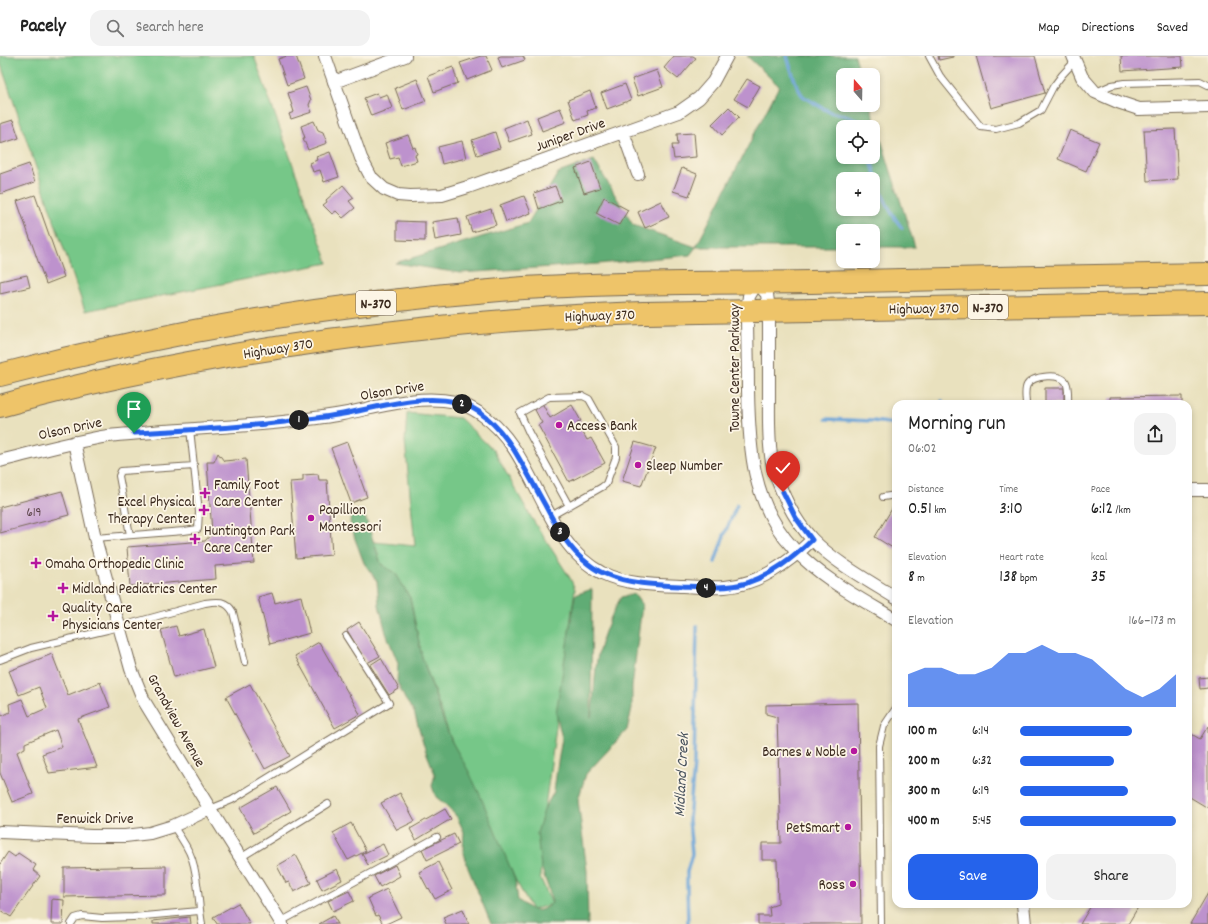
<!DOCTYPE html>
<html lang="en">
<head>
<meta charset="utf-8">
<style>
	body { margin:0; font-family:Dekko,sans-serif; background:#f2f2f2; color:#222; height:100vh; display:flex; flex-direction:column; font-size:15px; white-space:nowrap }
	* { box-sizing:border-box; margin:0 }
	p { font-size:13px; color:#767676 }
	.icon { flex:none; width:22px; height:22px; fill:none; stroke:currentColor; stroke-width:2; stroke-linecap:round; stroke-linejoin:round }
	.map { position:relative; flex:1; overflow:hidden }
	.details { position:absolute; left:892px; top:344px; width:300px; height:508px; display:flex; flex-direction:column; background:#fff; border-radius:12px; box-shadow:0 2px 6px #0003 }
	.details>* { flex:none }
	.needle { width:26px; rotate:340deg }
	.fabs { position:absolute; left:836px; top:12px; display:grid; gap:8px }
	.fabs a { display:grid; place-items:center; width:44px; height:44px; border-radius:8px; background:#fff; box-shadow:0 2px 6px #0003; font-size:20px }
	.pin { position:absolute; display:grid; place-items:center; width:34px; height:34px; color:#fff; margin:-41px -17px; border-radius:50% 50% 50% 0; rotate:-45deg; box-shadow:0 0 4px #0007 }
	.pin .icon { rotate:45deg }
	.km { position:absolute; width:20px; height:20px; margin:-10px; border-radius:50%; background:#222; color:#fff; font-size:11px; line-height:20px; text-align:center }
	.round { display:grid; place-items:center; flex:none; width:42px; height:42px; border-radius:12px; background:#f2f2f2 }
	.headline { display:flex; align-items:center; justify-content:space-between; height:68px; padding:0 16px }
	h1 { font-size:22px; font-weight:600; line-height:30px }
	.metrics { display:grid; grid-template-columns:repeat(3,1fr); gap:6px; height:68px; padding:4px 16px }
	.metrics div { display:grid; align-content:center }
	.metrics b { font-size:17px; font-weight:600 }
	.metrics small { font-size:11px; font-weight:400 }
	.metrics p { font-size:11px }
	.chart { height:112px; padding:8px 16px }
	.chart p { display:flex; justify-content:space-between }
	.chart svg { width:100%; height:72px; margin-top:4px; fill:#2563eb; opacity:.7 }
	.cta { display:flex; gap:8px; margin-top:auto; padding:8px 16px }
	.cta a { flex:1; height:46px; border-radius:12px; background:#2563eb; color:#fff; font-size:16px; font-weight:600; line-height:46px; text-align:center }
	.cta a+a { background:#f2f2f2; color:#222 }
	ul { padding:0 16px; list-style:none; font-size:13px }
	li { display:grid; grid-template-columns:64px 48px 1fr; align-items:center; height:30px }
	li i { height:10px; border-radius:5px; background:#2563eb }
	header { display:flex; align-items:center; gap:24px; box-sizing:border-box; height:56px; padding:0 20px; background:#fff; border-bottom:1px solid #e0e0e0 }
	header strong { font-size:19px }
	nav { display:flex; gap:22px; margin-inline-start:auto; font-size:14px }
	.search { width:280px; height:36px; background:#f2f2f2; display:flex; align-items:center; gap:10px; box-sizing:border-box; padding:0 14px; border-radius:12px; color:#767676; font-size:15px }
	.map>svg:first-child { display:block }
	.green { fill:#76c788; stroke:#587853 }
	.forest { fill:#60ac74; stroke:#4e6b49; fill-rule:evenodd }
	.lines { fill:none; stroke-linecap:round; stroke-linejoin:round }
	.stream { stroke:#67a2d7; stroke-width:3.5 }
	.building { fill:#bd92cd }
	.lane-casing { stroke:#786a56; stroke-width:8 }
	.street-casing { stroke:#786a56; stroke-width:14 }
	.highway-casing { stroke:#786a56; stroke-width:24 }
	.lane { stroke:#fff; stroke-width:6 }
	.street { stroke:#fff; stroke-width:12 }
	.highway { stroke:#eec469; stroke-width:22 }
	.route-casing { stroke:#fff; stroke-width:8 }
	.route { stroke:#2563eb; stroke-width:5 }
	.poi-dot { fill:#b5179e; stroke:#fcf5e5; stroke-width:1.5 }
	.labels { text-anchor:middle; stroke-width:3.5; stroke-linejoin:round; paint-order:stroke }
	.number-label { font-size:13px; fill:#5c444a }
	.shield { fill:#fcf5e5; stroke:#75675a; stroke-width:1 }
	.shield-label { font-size:14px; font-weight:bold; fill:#3b2a1e }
	.street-label { font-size:15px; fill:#3b2a1e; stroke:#fcf5e5 }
	.poi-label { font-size:15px; fill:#3b2a1e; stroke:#fcf5e5; text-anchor:start }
	.water-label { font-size:16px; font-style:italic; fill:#4a545f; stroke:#fcf5e5 }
</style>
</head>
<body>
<header>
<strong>Pacely</strong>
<div class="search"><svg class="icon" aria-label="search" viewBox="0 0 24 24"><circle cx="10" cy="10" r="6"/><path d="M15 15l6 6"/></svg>Search here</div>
<nav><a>Map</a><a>Directions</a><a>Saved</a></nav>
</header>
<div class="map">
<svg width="1208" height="868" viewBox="0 0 1208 868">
	<rect width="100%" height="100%" fill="#fcf5e5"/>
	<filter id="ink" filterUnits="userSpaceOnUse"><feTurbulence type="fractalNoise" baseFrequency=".025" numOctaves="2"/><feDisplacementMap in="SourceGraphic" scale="8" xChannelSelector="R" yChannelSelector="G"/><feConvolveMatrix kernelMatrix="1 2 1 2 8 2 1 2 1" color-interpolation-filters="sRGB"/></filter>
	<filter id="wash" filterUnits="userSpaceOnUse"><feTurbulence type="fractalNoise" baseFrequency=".012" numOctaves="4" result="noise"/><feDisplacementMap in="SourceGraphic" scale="16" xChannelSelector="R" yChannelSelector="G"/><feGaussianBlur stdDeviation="0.9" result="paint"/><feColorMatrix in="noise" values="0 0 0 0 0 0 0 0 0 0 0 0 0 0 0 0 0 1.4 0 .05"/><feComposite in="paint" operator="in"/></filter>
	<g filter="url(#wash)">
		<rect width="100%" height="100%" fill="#e9e1be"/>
		<path class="green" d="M0 0H254L328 207 85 255 0 6Z
			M407 357 460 362 494 395 531 461 570 522 575 533 545 751 540 821 552 848 532 854 515 823 452 686 422 601 410 542 396 518 381 508 374 486 415 490 405 385Z"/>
		<path class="forest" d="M747 0H855L861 19H843V49H870L915 191H873V175H843V191H696L690 199 598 208 460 217 395 207 528 167 558 117 594 104 633 169 696 191 779 30ZM843 71H873V101H843ZM843 123H873V153H843Z
			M359 454 366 463 381 508 396 518 410 542 422 601 444 666 452 686 468 714 480 739 515 823 518 844C532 854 536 860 552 847L549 834 541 811 537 777 545 751 554 736 557 712 562 682 556 657 575 539 592 533 591 661C594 645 594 627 596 611 598 589 610 561 621 541L634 538 642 549 632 631V652L627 674 586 718 578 744 587 815 588 868H491L468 812 463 793 464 776 457 761 446 749 436 741 432 730 435 718 425 693 414 656 405 643 397 626 398 607 386 577 379 549 377 525 364 507 355 483 350 466 351 457Z"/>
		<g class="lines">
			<path class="stream" d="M787 0C790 10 796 32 803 40 805 42 828 55 830 56 841 59 857 59 863 71
				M870 101C877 126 885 151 902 172
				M941 348 942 345
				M826 363 873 365 896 368
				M715 506 723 482 737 449
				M688 868 687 828V816L692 798 689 764 694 709 697 570"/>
		</g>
		<g id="blocks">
			<path class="building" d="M287 0H296L304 23 287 29 278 3Z
				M481 0H486L492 14 467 24 460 7Z
				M501 0H523L525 4 502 12 498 1Z
				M674 0H693L696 2 678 23 664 12Z
				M938 0H953V1L939 4Z
				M976 0H1035L1045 37 991 52Z
				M1121 0H1182L1183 11 1122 15Z
				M453 11 458 27 434 36 428 20Z
				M657 14 663 31 638 40 632 23Z
				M417 23 426 45 403 54 395 32Z
				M747 23 760 30 748 51 734 43Z
				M625 28 631 44 607 53 601 37Z
				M306 31 311 44 309 49 312 56 291 63 289 58 294 56 288 37Z
				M590 35 596 52 587 55 588 59 575 64 568 44Z
				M377 37 379 41 387 38 392 52 371 60 364 42Z
				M729 51 739 61 722 79 712 68Z
				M560 52 566 66 542 75 537 61Z
				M527 63 532 78 509 86 504 72Z
				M13 64 19 82 0 88V68Z
				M314 65 318 74 323 76 327 87 308 94 303 82H305L301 70Z
				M1175 73 1178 123 1147 125 1144 74Z
				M1070 74 1099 86 1086 115 1058 103Z
				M495 76 500 92 477 99 472 84Z
				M694 77 696 101 674 103 672 89H678L677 78Z
				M408 79 413 92 415 91 417 98 415 99 417 105 401 110 398 101 390 103 385 87Z
				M462 85 466 102 442 108 438 91Z
				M330 96 339 121 324 126 320 114 313 116 310 107 317 104 316 101Z
				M591 106 600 132 584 137 575 112Z
				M29 108 35 126 0 138V118Z
				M682 112 697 118 689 140 673 135Z
				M343 129 354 142 349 145 355 152 343 162 336 155 332 158 323 149 327 146 326 144Z
				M555 130 561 145 539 153 534 137Z
				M35 139 64 221 46 228 17 145Z
				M524 140 531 157 506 166 500 149Z
				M604 141 628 154 619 169 596 157Z
				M661 145 669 161 645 172 638 156Z
				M491 153 496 169 472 176 467 161Z
				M458 162 461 179 435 184 432 166Z
				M397 165 425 166V185L397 184Z
				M27 219 30 231 0 238V225Z
				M1045 332H1064V348H1045Z
				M1182 340V348H1110V341Z
				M542 347 550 362 572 349 581 365 577 366 587 384 591 382 605 407 569 426 538 369 542 367 534 352Z
				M347 386 367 441 351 447 331 392Z
				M635 386 656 392 641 430 622 425Z
				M218 397 224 405 246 403 254 507 215 510 216 523 130 530 127 491 205 485 212 477 207 406H214Z
				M318 418 319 424H327L332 499 296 502 290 426 303 425V419Z
				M62 435 69 459 0 477V451Z
				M893 451 896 453V494L875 481Z
				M272 537 275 547 301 540 310 577 270 588 258 541Z
				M359 566 380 600 367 607 347 574Z
				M176 570 179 580 204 573 214 611 174 621 161 574Z
				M319 586 360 658 335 672 295 600Z
				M52 598 68 639 100 626 110 651 78 663 97 711 49 717 42 698 62 691 56 674 25 687V692L17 696 33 738 12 746 0 717V655L2 660 10 656 9 648 22 643 29 660 47 652 39 631 19 639 9 615Z
				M381 602 399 633 389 639 370 609Z
				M1208 621V632L1200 633 1199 622Z
				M250 628 290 700 265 713 226 641Z
				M858 647 861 868H758V860H770L769 851 778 848 777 804H762V787H781L777 661 766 658V649Z
				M1208 670V752L1188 740V676L1200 683Z
				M277 731 291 755 254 777 240 752Z
				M400 737 415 765 397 774 381 747Z
				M445 753 451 763 416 784 410 773Z
				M351 767 366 795 348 804 333 777Z
				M454 778 459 788 427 804 422 793Z
				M383 788 388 799 368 809 362 798Z
				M8 796 15 801 18 797 36 809 33 814 40 820 11 861 0 854V808Z
				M296 799 311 827 294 836 289 826 286 827 277 810Z
				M438 806 452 834 435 843 429 832 428 833 419 816Z
				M395 809 400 820 380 831 374 820Z
				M166 810V839L64 841V812Z
				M337 813 342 824 322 834 317 823Z
				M387 833 401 861 386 868H383L378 859 376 860 368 842Z
				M349 835 354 845 333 855 328 845Z
				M1208 837V868H1190Z
				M52 843 64 844 63 868H51Z
				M238 847 250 868H217L213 861Z
				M1092 848H1140L1128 868H1080Z
				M463 853 469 868H446L443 861Z
				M333 860 338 868H319Z
				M190 861 191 868H153V865Z"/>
		</g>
	</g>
	<g filter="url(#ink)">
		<use href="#blocks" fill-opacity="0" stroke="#786a56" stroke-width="1"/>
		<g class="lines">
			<g class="lane-casing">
				<path id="lane" d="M929 0 940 20 981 71 996 73 1019 67 1041 54 1053 31 1062 19 1075 5
					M1096 36 1112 29 1124 27 1200 25 1208 29
					M1026 348C1026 343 1024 334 1027 329 1033 319 1061 317 1066 326 1069 332 1068 341 1068 348
					M883 441 896 439
					M551 460 602 431 606 428 616 401V391L589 343 583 340 549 341 520 357 529 377 569 450
					M130 479 119 420 121 415 194 410
					M95 482 184 475 198 473 199 456 190 373
					M0 604 31 592 107 574 205 547C218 545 226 544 233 556L245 606
					M210 753 232 744 389 647 346 580
					M173 770C180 780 188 791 192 803 199 824 198 846 202 868
					M240 802 328 748
					M280 866 437 781
					M71 868 75 862 82 860 102 862 133 861 199 855
					M881 868 879 690 884 670 896 652"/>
			</g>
			<g class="street-casing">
				<path id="street" d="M325 0 361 102 371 121 384 133 398 139 410 140 442 139 468 131 679 56 699 42 713 26 727 0
					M1073 0 1082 21 1095 36 1118 46 1139 53 1208 51
					M334 26 405 0
					M623 76 638 118
					M74 386 95 482 119 570 131 613 144 645 210 753 282 868
					M0 405C36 396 71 386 108 380 126 378 145 377 163 375 206 372 249 370 292 365 309 363 326 361 342 358 379 351 418 338 456 346 465 348 473 353 481 358 537 395 541 486 602 517 627 529 656 529 683 530 697 531 711 532 725 531 760 528 788 507 812 484
					M1188 434H1208
					M896 542C869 525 834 506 812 483 793 463 779 433 772 406 768 384 769 361 769 339 769 311 769 283 769 255L767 238 757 227 749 240 747 255C747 281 748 308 748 334 749 393 752 448 794 493 822 523 861 543 896 564
					M0 776 92 780H125L150 777 173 770 210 753
					M1023 848 1025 868"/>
			</g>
			<g class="highway-casing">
				<path id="highway" d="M0 319C171 274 347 245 524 232 619 226 715 227 811 226 943 223 1076 220 1208 218
					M0 350C108 320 218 300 329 284 406 274 483 265 561 261 589 259 618 258 646 257L1208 247"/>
			</g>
			<use href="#lane" class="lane"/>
			<use href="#street" class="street"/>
			<use href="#highway" class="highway"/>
		</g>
	</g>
	<g class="lines" filter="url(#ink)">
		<g class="route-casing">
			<path id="route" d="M134 377C186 374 240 372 292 365 309 363 326 361 343 358 380 351 419 338 457 346 482 352 501 374 514 394 525 412 535 431 545 449 555 468 565 487 581 502 588 508 595 514 603 517 628 528 655 529 681 530 703 531 726 533 747 527 773 518 793 502 812 484L796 462 783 436"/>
		</g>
		<use href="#route" class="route"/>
	</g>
	<g class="poi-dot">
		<circle cx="559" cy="369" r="4"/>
		<circle cx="638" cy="409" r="4"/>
		<path d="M203 431h4v4h4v4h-4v4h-4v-4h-4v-4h4z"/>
		<path d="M202 448h4v4h4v4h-4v4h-4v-4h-4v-4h4z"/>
		<circle cx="311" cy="462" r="4"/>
		<path d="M193 477h4v4h4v4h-4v4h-4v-4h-4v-4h4z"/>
		<path d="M34 501h4v4h4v4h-4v4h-4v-4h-4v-4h4z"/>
		<path d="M61 526h4v4h4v4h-4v4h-4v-4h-4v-4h4z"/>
		<path d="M51 554h4v4h4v4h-4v4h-4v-4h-4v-4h4z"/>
		<circle cx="854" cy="695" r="4"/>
		<circle cx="848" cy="771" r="4"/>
		<circle cx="853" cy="828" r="4"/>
	</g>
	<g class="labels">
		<g class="number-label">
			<text x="34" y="460">619</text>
		</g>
		<g class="shield">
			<rect x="356" y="235" width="40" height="24" rx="3"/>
			<rect x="968" y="239" width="40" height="24" rx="3"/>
		</g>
		<g class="shield-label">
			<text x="376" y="252">N-370</text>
			<text x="988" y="256">N-370</text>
		</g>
		<g class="street-label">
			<text transform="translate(570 78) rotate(-20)" y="5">Juniper Drive</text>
			<text transform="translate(924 252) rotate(-1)" y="5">Highway 370</text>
			<text transform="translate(600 259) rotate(-2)" y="5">Highway 370</text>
			<text transform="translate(278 292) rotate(-9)" y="5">Highway 370</text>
			<text transform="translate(734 312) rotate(-90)" y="5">Towne Center Parkway</text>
			<text transform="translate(392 334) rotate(-9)" y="5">Olson Drive</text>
			<text transform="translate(70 372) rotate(-12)" y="5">Olson Drive</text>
			<text transform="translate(177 664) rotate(61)" y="5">Grandview Avenue</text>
			<text x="95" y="767">Fenwick Drive</text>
		</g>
		<g class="poi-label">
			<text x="567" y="374">Access Bank</text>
			<text x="646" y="414">Sleep Number</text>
			<text x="214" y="433">Family Foot<tspan x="214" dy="17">Care Center</tspan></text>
			<text x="195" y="450" text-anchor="end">Excel Physical<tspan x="195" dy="17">Therapy Center</tspan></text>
			<text x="319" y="458">Papillion<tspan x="319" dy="17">Montessori</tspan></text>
			<text x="204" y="479">Huntington Park<tspan x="204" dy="17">Care Center</tspan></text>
			<text x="45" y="512">Omaha Orthopedic Clinic</text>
			<text x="72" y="537">Midland Pediatrics Center</text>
			<text x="62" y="556">Quality Care<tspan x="62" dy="17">Physicians Center</tspan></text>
			<text x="846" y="700" text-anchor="end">Barnes &amp; Noble</text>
			<text x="840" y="776" text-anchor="end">PetSmart</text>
			<text x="845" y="833" text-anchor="end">Ross</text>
		</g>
		<g class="water-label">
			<text transform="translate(680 719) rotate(-87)" y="6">Midland Creek</text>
		</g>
	</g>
</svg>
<div class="fabs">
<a><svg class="needle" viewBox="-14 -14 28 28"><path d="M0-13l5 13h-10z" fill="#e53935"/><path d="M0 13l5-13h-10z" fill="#767676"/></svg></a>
<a><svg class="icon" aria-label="locate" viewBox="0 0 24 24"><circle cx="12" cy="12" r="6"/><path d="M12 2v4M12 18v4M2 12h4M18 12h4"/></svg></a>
<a>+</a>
<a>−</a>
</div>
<div class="pin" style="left:134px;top:377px;background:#1e9e55"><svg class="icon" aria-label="arrive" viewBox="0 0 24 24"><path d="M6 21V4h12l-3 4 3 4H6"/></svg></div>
<div class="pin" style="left:783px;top:436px;background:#d93025"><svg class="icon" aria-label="check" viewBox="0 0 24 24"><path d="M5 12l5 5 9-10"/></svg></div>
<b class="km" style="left:299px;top:364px">1</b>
<b class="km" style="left:462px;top:348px">2</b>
<b class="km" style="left:560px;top:476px">3</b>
<b class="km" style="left:706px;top:532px">4</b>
<section class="details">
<div class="headline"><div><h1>Morning run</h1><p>06:02</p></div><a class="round"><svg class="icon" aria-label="share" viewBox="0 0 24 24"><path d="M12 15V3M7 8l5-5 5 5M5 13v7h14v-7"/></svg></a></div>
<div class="metrics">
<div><p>Distance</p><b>0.51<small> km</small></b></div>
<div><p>Time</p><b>3:10</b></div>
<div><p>Pace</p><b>6:12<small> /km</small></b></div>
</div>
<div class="metrics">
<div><p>Elevation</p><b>8<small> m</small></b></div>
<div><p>Heart rate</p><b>138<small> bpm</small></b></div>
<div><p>kcal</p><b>35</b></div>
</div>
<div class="chart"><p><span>Elevation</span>166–173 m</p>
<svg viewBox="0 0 160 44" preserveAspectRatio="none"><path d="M0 44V24L10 20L20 20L30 24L40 24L50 20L60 11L70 11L80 6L90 11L100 11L110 15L120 24L130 33L140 38L150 33L160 24V44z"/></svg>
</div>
<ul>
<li><b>100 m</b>6:14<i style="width:72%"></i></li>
<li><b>200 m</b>6:32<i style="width:60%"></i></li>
<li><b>300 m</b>6:19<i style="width:69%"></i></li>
<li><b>400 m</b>5:45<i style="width:100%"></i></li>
</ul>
<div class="cta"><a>Save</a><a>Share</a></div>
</section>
</div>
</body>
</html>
